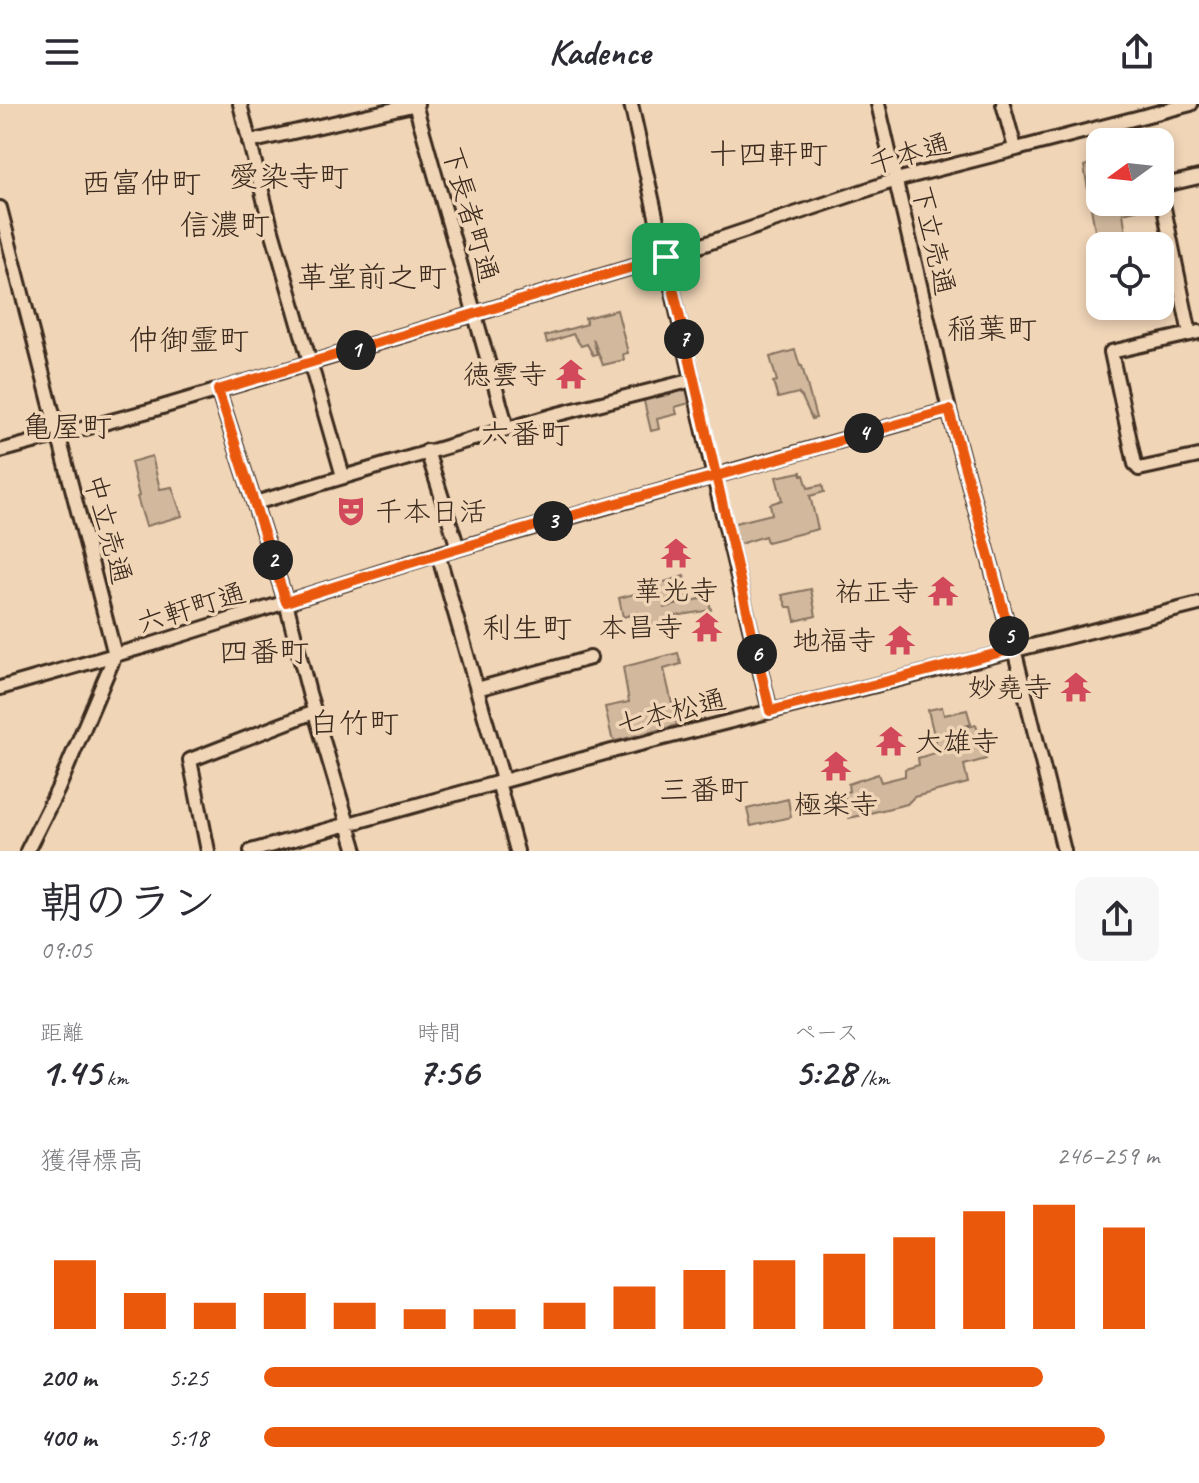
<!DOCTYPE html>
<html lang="ja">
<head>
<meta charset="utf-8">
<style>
	body { margin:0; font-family:Caveat,"Klee One",sans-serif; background:#f7f7f7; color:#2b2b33; height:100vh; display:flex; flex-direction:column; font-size:30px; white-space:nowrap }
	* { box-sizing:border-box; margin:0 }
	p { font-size:26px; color:#7c7c81 }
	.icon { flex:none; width:44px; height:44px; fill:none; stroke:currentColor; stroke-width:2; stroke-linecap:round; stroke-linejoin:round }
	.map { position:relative; height:747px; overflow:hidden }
	.side { display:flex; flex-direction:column; background:#fff; flex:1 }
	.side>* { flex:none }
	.needle { width:52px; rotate:255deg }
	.buttons { position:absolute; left:1086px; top:24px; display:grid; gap:16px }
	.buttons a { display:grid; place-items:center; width:88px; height:88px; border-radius:16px; background:#fff; box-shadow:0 4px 12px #0003; font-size:40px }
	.pin { position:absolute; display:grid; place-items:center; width:68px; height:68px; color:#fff; margin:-34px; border-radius:16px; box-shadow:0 4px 12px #0006 }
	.km { position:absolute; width:40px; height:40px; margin:-20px; border-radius:50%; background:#222; color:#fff; font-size:22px; line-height:40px; text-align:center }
	.round { display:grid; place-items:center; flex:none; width:84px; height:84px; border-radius:16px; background:#f7f7f7 }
	.headline { display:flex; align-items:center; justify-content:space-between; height:136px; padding:0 40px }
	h1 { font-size:44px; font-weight:700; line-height:60px }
	.figures { display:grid; grid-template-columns:repeat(3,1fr); gap:12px; height:136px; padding:8px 40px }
	.figures div { display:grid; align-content:center }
	.figures b { font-size:40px; font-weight:700 }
	.figures small { font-size:22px; font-weight:400 }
	.figures p { font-size:22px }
	.chart { height:224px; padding:16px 40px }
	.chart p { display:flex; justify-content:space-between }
	.chart svg { width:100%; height:144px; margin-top:8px; stroke:#ea580c; stroke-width:6 }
	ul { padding:0 40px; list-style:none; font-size:26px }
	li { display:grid; grid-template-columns:128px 96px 1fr; align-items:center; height:60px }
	li i { height:20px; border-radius:10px; background:#ea580c }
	header { display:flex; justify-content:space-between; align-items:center; height:104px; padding:0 40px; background:#fff; font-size:36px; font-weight:700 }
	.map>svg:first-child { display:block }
	.green { fill:#d2b99e; stroke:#86725e; stroke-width:2 }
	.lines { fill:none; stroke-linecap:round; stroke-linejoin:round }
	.minor-casing { stroke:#3b2a1e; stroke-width:18 }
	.minor { stroke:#f0d5b7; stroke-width:12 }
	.route-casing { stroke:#fff; stroke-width:16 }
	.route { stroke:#ea580c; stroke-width:10 }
	.labels { text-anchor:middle; stroke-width:7; stroke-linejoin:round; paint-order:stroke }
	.street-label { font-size:28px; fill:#3b2a1e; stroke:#f0d5b7 }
	.poi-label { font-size:28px; fill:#3b2a1e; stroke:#f0d5b7; text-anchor:end }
	.neighbourhood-label { font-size:30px; fill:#3b2a1e; stroke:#f0d5b7 }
</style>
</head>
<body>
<header><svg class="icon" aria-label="menu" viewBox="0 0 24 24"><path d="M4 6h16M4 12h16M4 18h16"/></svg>Kadence<svg class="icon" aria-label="share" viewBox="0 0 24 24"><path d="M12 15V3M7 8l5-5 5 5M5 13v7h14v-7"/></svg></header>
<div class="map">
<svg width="1199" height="747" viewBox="0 0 1199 747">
	<rect width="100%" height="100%" fill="#f0d5b7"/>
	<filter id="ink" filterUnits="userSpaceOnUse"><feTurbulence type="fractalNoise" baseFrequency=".0125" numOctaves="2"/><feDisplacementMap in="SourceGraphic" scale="16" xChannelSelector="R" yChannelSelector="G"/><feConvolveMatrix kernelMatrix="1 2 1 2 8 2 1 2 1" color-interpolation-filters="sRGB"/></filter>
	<g filter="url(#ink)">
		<path class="green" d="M1100 57V98H1159L1160 100 1123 109 1126 130 1100 135 1096 133 1084 62Z
			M617 206 628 249 623 250 624 256 603 261 593 235 597 250 593 251 587 240 581 242 573 230 547 239 545 232 587 220 585 214Z
			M795 246 800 262H802L816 314 812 315 802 293 798 289 778 294 773 278 777 277 770 253Z
			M689 282 693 298 675 303 677 310 657 315 659 325 651 327 643 293Z
			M152 352 160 385 172 383 182 412 146 422 137 393 139 392 131 358Z
			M801 368V371H804L808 384 822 381 824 388 810 392 818 425 767 438 765 432 737 441 731 420 772 410 770 400 782 396 776 373Z
			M684 472 690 496 663 504 708 493 711 506 675 512V516L672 519 639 526 638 509 623 513 619 494 654 485 657 480Z
			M811 485 816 512 795 517 792 503H787L782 491Z
			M678 549 681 560 664 565 677 621 616 637 612 634 605 603 629 598 623 563Z
			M942 603 944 611 967 606 971 620 958 625 976 621 986 655 964 661 968 679 914 693 907 700 849 714 844 689 849 687 848 680 878 670 881 678 905 672V665L919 661 918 654 938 648 928 606Z
			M788 695 791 713 751 722 747 705Z"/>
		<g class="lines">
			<g class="minor-casing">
				<path id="minor" d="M240 0 271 123 343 372
					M415 0 507 324
					M631 0 714 373 770 607
					M878 0 949 306 1016 553 1064 747
					M1003 0 1015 44
					M249 38 417 0
					M1160 82 1199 73
					M1160 85 1190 230
					M0 104 115 551 58 685 27 747
					M1199 228 1111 248 1135 360 1139 365 1199 352
					M218 286 286 498 309 589 356 747
					M0 347 152 306 666 153 896 76 1191 0
					M427 347 458 444
					M255 399 558 310 693 276
					M438 450 503 676
					M0 584 153 540 438 450 949 306
					M477 585 590 554
					M498 678 517 747
					M208 747 190 656 314 608
					M251 747 612 647 1199 500"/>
			</g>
			<use href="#minor" class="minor"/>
		</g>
	</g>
	<g class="lines" filter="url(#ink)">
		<g class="route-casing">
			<path id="route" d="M666 153 218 286 286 498C428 452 571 411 716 372 794 351 871 327 949 306L1014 545 770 607 666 153"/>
		</g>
		<use href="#route" class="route"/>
	</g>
	<defs>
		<g id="temple-bare" transform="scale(2.4)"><path d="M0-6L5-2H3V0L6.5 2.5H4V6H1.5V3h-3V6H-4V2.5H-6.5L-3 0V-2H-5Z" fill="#d1495b" stroke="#f0d5b7" stroke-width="2.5" paint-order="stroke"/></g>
		<g id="theatre-bare" transform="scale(2.4)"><path d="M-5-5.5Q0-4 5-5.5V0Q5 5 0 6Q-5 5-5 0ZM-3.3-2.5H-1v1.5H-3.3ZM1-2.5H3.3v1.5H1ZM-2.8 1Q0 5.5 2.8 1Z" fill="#d1495b" stroke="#f0d5b7" stroke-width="2.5" paint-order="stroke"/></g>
	</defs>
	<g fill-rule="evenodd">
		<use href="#temple-bare" x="571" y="270"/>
		<use href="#theatre-bare" x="351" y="407"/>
		<use href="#temple-bare" x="676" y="449"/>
		<use href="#temple-bare" x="943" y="487"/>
		<use href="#temple-bare" x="707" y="523"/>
		<use href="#temple-bare" x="900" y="536"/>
		<use href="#temple-bare" x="1076" y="583"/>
		<use href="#temple-bare" x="891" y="637"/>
		<use href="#temple-bare" x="836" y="662"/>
	</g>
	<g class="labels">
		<g class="street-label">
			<text transform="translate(909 49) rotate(-16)" y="10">千本通</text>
			<text transform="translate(471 110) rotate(74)" y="10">下長者町通</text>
			<text transform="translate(934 136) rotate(77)" y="10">下立売通</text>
			<text transform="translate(109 425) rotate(75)" y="10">中立売通</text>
			<text transform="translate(191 503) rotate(-17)" y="10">六軒町通</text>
			<text transform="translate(671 607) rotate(-14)" y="10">七本松通</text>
		</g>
		<g class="poi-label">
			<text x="547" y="280">徳雲寺</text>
			<text x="375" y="417" text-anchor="start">千本日活</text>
			<text x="676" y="496" text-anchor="middle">華光寺</text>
			<text x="919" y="497">祐正寺</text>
			<text x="683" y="533">本昌寺</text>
			<text x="876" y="546">地福寺</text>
			<text x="1052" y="593">妙堯寺</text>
			<text x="915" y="647" text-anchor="start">大雄寺</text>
			<text x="836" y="710" text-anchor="middle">極楽寺</text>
		</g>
		<g class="neighbourhood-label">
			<text x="768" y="60">十四軒町</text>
			<text x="289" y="83">愛染寺町</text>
			<text x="141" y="89">西富仲町</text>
			<text x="225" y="131">信濃町</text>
			<text x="372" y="183">革堂前之町</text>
			<text x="992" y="235">稲葉町</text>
			<text x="189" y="246">仲御霊町</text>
			<text x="67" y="333">亀屋町</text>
			<text x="525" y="340">六番町</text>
			<text x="527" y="534">利生町</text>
			<text x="264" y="558">四番町</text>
			<text x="354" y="629">白竹町</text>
			<text x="704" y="696">三番町</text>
		</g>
	</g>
</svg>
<div class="buttons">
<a><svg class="needle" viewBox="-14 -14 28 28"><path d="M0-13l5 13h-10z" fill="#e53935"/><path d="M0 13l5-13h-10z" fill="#7c7c81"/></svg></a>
<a><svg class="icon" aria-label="locate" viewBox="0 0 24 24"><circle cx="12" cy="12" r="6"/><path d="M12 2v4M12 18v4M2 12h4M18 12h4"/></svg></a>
</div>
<div class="pin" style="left:666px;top:153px;background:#1e9e55"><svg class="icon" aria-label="arrive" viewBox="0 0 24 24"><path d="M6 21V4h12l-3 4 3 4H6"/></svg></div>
<b class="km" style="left:356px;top:246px">1</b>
<b class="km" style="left:273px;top:456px">2</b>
<b class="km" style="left:553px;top:417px">3</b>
<b class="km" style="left:864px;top:329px">4</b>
<b class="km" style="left:1009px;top:532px">5</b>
<b class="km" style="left:757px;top:550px">6</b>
<b class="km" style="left:684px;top:235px">7</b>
</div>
<section class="side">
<div class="headline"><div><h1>朝のラン</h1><p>09:05</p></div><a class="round"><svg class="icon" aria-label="share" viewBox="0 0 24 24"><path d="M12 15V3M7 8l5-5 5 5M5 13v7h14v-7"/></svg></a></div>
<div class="figures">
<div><p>距離</p><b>1.45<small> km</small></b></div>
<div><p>時間</p><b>7:56</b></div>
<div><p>ペース</p><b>5:28<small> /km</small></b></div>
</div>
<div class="chart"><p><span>獲得標高</span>246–259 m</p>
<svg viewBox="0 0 160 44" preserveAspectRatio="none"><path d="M5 44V23M15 44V33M25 44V36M35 44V33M45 44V36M55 44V38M65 44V38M75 44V36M85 44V31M95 44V26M105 44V23M115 44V21M125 44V16M135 44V8M145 44V6M155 44V13"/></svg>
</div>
<ul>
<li><b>200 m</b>5:25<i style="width:87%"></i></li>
<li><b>400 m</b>5:18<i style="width:94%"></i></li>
</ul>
</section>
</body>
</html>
